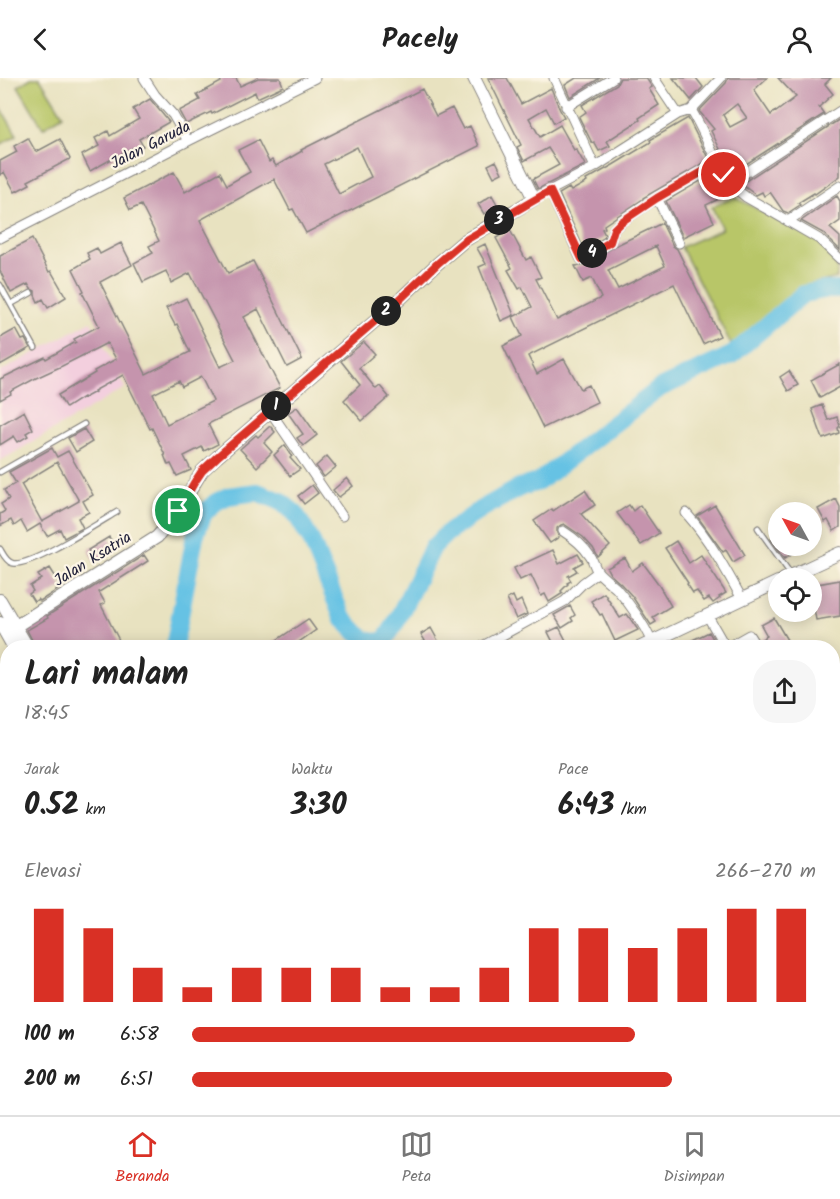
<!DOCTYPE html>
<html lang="id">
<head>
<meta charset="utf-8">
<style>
	body { margin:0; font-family:Kalam,sans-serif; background:#f6f6f6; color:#222; height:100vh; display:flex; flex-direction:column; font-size:22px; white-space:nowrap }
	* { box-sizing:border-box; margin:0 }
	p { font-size:20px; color:#767676 }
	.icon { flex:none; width:33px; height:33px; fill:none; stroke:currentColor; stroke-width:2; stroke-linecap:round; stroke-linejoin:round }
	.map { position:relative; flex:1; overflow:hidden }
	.drawer { position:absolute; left:0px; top:562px; width:840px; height:476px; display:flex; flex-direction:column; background:#fff; border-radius:24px 24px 0 0; box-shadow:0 3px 15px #0003 }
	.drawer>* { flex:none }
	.needle { width:39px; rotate:310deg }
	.buttons { position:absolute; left:768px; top:424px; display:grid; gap:12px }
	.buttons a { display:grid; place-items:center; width:54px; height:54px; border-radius:50%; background:#fff; box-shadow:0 3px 15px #0003; font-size:30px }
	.pin { position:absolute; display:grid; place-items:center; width:51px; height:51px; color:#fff; margin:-26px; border:3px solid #fff; border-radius:50%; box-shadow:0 2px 6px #0007 }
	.km { position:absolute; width:30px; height:30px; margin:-15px; border-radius:50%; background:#222; color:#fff; font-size:16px; line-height:30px; text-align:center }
	.round { display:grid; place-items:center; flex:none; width:63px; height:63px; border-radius:24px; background:#f6f6f6 }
	.summary { display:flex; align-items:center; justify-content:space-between; height:102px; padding:0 24px }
	h1 { font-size:33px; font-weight:600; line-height:45px }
	.stats { display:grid; grid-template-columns:repeat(3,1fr); gap:9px; height:102px; padding:6px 24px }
	.stats div { display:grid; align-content:center }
	.stats b { font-size:30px; font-weight:600 }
	.stats small { font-size:16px; font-weight:400 }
	.stats p { font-size:16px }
	.chart { height:168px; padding:12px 24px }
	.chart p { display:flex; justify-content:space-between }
	.chart svg { width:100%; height:108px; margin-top:6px; stroke:#d93025; stroke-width:6 }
	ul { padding:0 24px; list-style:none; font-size:20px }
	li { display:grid; grid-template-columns:96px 72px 1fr; align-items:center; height:45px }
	li i { height:15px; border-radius:8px; background:#d93025 }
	header { display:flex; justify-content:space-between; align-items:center; height:78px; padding:0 24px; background:#fff; font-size:27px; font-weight:600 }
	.tabs { display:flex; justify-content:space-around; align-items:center; height:84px; border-top:2px solid #e0e0e0; background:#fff; font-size:16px; color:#767676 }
	.tabs a { display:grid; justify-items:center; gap:3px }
	.tabs .active { color:#d93025 }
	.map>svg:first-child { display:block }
	.built { fill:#f3cfde }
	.green { fill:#b8c668; stroke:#6d7452; stroke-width:1.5 }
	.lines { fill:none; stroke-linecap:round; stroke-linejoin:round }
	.river { stroke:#66c2e4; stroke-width:18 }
	.building { fill:#c594ad; fill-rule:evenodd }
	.service-casing { stroke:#85827e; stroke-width:7 }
	.minor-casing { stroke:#85827e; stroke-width:11 }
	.tertiary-casing { stroke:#85827e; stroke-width:14 }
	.service { stroke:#fff; stroke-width:4.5 }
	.minor { stroke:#fff; stroke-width:9 }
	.tertiary { stroke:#fff; stroke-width:12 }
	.route-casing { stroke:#fff; stroke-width:12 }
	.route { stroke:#d93025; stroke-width:8 }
	.labels { text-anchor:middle; stroke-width:4.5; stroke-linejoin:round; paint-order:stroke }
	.street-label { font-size:16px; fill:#22223b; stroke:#fcf5e5 }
</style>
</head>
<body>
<header><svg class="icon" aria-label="back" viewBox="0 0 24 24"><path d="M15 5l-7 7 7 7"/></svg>Pacely<svg class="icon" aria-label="person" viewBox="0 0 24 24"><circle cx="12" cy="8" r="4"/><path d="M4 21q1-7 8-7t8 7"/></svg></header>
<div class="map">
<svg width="840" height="1037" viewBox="0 0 840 1037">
	<rect width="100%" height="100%" fill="#fcf5e5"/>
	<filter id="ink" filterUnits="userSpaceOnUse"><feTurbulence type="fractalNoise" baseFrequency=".0167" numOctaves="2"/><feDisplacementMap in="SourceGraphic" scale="12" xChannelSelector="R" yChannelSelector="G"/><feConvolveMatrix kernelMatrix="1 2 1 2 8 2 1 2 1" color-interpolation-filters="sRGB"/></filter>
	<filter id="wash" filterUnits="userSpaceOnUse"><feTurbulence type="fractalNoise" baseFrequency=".008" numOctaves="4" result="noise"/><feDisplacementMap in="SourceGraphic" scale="24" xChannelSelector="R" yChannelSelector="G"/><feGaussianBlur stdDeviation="1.35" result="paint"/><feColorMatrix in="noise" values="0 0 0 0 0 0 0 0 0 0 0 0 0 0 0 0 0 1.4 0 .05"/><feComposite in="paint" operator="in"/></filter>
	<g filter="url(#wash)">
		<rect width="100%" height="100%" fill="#e8e2c0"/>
		<path class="built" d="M91 243 125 310 0 383V294Z"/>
		<path class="green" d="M31 0H40L63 37 43 50 18 8Z
			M0 29 17 57 0 67Z
			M734 119 819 163 837 183V200L805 208 774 236 732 268 681 169 722 151 712 129Z"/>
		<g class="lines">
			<path class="river" d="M174 570 195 458 204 435 216 424 228 418 257 414 280 423 295 435 311 462 342 539 357 555 366 562 374 564 384 563 394 548 433 469 446 456 483 430 521 409 538 404 660 310 732 277 803 216 824 212H840
				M354 1037 355 1030"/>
		</g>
		<g id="blocks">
			<path class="building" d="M219 0H236L240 8 258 0H280L283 8 257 20 255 14 212 36 211 34 186 46 179 33 200 22 197 17 221 4Z
				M488 0H507L521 26 551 10 560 32 564 39 554 45 546 30 529 40 540 59 560 47 574 72 576 71 585 87 538 111 533 101 559 87 548 70 524 83 517 69 521 67Z
				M576 0H600L570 19 565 7Z
				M620 0H646L652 9 649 11 659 27 639 40 640 42 607 63 610 68 599 73 594 64 592 65 579 39 586 34 582 27 617 6Z
				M673 0H696L703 9 691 22Z
				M728 0H767L754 12 771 37 775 33 776 34 796 19 778 0H831L825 6 833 16 819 29 824 36 732 95 720 75 719 72 720 71 711 53 714 51 699 33 726 5ZM737 26 747 40 730 49 723 37Z
				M422 11 436 38 452 30 463 51 470 48 479 68 306 155 293 131 290 132 274 101 200 142 228 195 253 183 302 281 287 289 258 231 244 239 280 310 208 346 218 366 204 373 202 369 184 378 191 392 177 398 171 386 168 387 164 377H165L152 350 150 351 123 297 94 313 95 314 84 320 83 319 66 330 58 317 95 295 94 293 116 281 107 265 62 288 36 300 10 314 11 316 0 322V301L45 279 46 281 76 264 74 261 99 248 82 214 84 213 73 191 90 181 87 175 97 170 100 176 121 165 132 187 100 204 146 296 190 274 177 246 175 247 166 230 186 220 220 289 235 282 190 195 171 205 166 193 143 204 134 185 153 175 149 168 159 163 141 127 130 132 124 120 174 94 185 114 220 94 227 107 250 94 238 72 258 62 269 84 272 82 276 88 302 73 301 72ZM357 69 371 99 339 116 324 86ZM201 299 213 323 167 346 153 316 179 303 182 309Z
				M150 21 169 44 139 61 143 68 135 73 133 70 130 71 90 93 82 77 99 68 95 60 108 53 110 58 139 41 133 31Z
				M688 40 709 82 643 120V121L604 147 605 150 602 151 605 157 604 160 584 171 559 116 569 110 571 113 587 104 586 102 613 87 651 64 650 62Z
				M840 41V98L815 116 814 115 798 125 800 127 788 135 783 133 770 114 764 118 762 114 756 117 741 106Z
				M28 60 36 74 60 61 70 81 28 103 30 106 15 114 4 94 0 97V83L17 74 14 68Z
				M496 83 502 95 494 99 488 87Z
				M707 99 708 101 712 99 723 119 706 127 714 144 683 159 666 123Z
				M492 117 498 128 484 136 478 126Z
				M837 118 840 123V143L830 150 840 159V172L823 155 801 143Z
				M662 145 673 168 677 171 720 258 703 266 674 206 528 278 537 296 564 281 581 311 589 307 597 324 543 350 503 268 522 258 513 239 532 229 522 209 519 211 508 192 512 190 496 160 510 152 526 182 531 179 541 199 536 201 557 242 601 220 592 200 583 204 575 188 584 187 615 168ZM656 168 665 188 618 211 608 192Z
				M32 161 49 194 51 193 66 219 48 230 43 221 38 224 35 217V213L31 211 28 206 11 215 0 193V178Z
				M485 166 514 237 501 243 479 189 486 186 477 170Z
				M16 251 22 262 25 261 30 270 0 287V260Z
				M364 264 375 276 359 290 376 311 380 308 389 319 362 343 344 322 360 307 341 283Z
				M840 286V309L820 320 811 302Z
				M789 293 798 307 788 313 780 299Z
				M822 327 828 342 837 339 840 348 838 350 839 355 823 361 812 331Z
				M297 329 317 357 303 368 297 360 303 356 288 335Z
				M24 333 33 351 26 355 28 358 18 364 14 358 0 367V347Z
				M270 348 275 354 264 365 272 374 257 389 240 371 256 357 258 359Z
				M84 351 92 364 76 374 68 360Z
				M285 367 292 378 290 380 300 391 290 398 274 377Z
				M52 370 57 379 68 373 93 417 83 423 89 434 78 440 83 450 64 460 60 451 47 458 40 446 27 454 21 443 14 448 11 442 0 448V436L5 433 1 426 9 421 4 412 16 405 9 394ZM57 384 79 423 42 444 21 406Z
				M327 378 336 389 324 399 316 388Z
				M347 400 353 408 339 419 333 412Z
				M312 407 318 415 304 426 298 418Z
				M585 412 595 427 581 436 610 468 598 479 593 470 583 459 564 446 561 447 557 450V455L559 459 550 465 534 443 552 431 553 433Z
				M836 421 840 429V449L834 453 828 442 825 444 818 431Z
				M629 427 633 433 640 427 659 455 641 467 617 435Z
				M715 427 745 477 733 484 726 472 723 474 697 438Z
				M778 457V468H789L793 475 785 480 771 461Z
				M109 459 117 471 95 485 88 472Z
				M676 463 689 485 701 477 726 515 719 519 720 520 713 525 709 520 704 523 697 513 693 515 687 506 688 505 665 470Z
				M553 472 559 486 578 476 583 484 574 489 577 493 568 498 571 503 567 505 568 506 561 513 563 515 549 524 545 516 541 518 531 497 520 502 514 490Z
				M144 477 148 483 99 514 105 525 101 527 123 570H36L27 552 48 540 47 538Z
				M625 480 632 493 643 485 657 504 671 528 653 539 656 544 651 547 632 518 621 506 610 496 607 490Z
				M50 490 62 509 40 523 38 521 34 524 29 516 33 513 30 508 41 501 38 497Z
				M840 502V538L816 542 814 530 812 531V507Z
				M604 515 620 540 627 536 638 552 615 563 602 536 600 537 591 523Z
				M513 518 516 525 521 522 527 536 516 541 507 521Z
				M570 528 575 537 571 540 573 543 562 550 554 537Z
				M774 540 790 567 785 570H764L760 562 767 558 761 547Z
				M308 541 316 552 290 570H265Z
				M559 549 570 570H556L548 554Z
				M431 550 442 570H410L425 563 421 556Z
				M709 554 718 570H676Z
				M8 607V669L0 674V611Z
				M8 685V740L0 746V689Z
				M8 766V792L0 798V770Z
				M0 855 8 863V891L3 887 0 886Z"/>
		</g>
	</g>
	<g filter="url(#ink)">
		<use href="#blocks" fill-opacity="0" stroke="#85827e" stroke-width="1.5"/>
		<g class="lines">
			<g class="service-casing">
				<path id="service" d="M0 207 35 270
					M11 226 31 215
					M0 394 84 346
					M758 450 790 495
					M0 471C3 476 6 483 12 485 28 491 100 444 117 434"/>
			</g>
			<g class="minor-casing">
				<path id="minor" d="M144 0 155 17 173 37 188 63
					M554 0 595 89
					M654 0 678 36
					M566 29 613 0
					M691 32 721 0
					M730 105 840 33
					M550 113 581 181 610 164 614 151 621 144 657 120 718 85
					M657 120 679 165
					M534 121 595 89 678 36 691 32C710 61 716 98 746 119L819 161 840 181
					M788 143 840 108
					M0 160 188 63 315 0
					M270 333 342 438
					M686 435C709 461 725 490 742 521
					M563 453C574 460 583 467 590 478 594 483 594 490 599 495 604 500 610 505 616 510 630 526 643 545 652 564
					M707 537 726 570 749 557 757 570
					M479 570 565 523 583 505 598 494
					M0 682 8 676
					M0 763 8 758
					M0 821 8 814
					M832 889 840 883
					M0 893 8 902
					M832 991 840 986
					M162 1030 163 1037
					M502 1030 506 1037
					M592 1030 597 1037
					M532 1037 540 1030"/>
			</g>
			<g class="tertiary-casing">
				<path id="tertiary" d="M784 501 840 475
					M0 522 28 570
					M0 545 14 570
					M16 548 157 459 173 441 202 393 217 379 395 226 437 186 464 163 534 121 474 0
					M639 570 778 504
					M0 920 8 914
					M279 1030 283 1037"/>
			</g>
			<use href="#service" class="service"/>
			<use href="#minor" class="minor"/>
			<use href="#tertiary" class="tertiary"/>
		</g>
	</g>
	<g class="lines" filter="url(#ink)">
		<g class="route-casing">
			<path id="route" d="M178 433 194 405 202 393 217 379 395 226 437 186 464 163 550 113 582 181 610 164 614 151 621 144 657 120 718 85 724 97"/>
		</g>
		<use href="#route" class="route"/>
	</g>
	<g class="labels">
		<g class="street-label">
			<text transform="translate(150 66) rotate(-27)" y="6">Jalan Garuda</text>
			<text transform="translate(92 480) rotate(-32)" y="6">Jalan Ksatria</text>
		</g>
	</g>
</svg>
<div class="buttons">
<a><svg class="needle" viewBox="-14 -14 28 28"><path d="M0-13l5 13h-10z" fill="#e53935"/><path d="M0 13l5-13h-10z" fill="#767676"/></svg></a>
<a><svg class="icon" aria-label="locate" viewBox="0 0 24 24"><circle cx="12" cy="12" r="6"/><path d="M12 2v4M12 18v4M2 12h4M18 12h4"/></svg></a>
</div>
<div class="pin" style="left:178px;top:433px;background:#1e9e55"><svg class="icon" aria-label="arrive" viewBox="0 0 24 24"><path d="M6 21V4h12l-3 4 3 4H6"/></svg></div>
<div class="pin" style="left:724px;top:97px;background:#d93025"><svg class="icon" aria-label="check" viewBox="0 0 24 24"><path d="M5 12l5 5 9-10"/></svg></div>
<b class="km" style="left:276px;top:328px">1</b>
<b class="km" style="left:386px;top:233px">2</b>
<b class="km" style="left:499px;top:142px">3</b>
<b class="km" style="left:592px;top:175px">4</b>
<section class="drawer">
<div class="summary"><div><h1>Lari malam</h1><p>18:45</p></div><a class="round"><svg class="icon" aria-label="share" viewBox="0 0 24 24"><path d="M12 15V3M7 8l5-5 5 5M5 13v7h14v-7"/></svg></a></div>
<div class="stats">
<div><p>Jarak</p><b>0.52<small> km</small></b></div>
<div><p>Waktu</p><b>3:30</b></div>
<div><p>Pace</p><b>6:43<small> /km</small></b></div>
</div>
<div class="chart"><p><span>Elevasi</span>266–270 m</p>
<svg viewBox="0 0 160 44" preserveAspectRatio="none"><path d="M5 44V6M15 44V14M25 44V30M35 44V38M45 44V30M55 44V30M65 44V30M75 44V38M85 44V38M95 44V30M105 44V14M115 44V14M125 44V22M135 44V14M145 44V6M155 44V6"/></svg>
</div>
<ul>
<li><b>100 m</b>6:58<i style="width:71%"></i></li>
<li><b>200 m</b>6:51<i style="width:77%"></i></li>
</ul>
</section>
</div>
<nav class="tabs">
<a class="active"><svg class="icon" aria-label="home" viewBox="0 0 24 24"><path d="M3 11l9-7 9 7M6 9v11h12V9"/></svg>Beranda</a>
<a><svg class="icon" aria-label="map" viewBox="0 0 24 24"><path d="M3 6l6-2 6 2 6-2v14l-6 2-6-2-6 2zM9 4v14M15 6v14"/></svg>Peta</a>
<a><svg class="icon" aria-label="saved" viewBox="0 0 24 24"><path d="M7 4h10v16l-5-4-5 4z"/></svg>Disimpan</a>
</nav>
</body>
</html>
